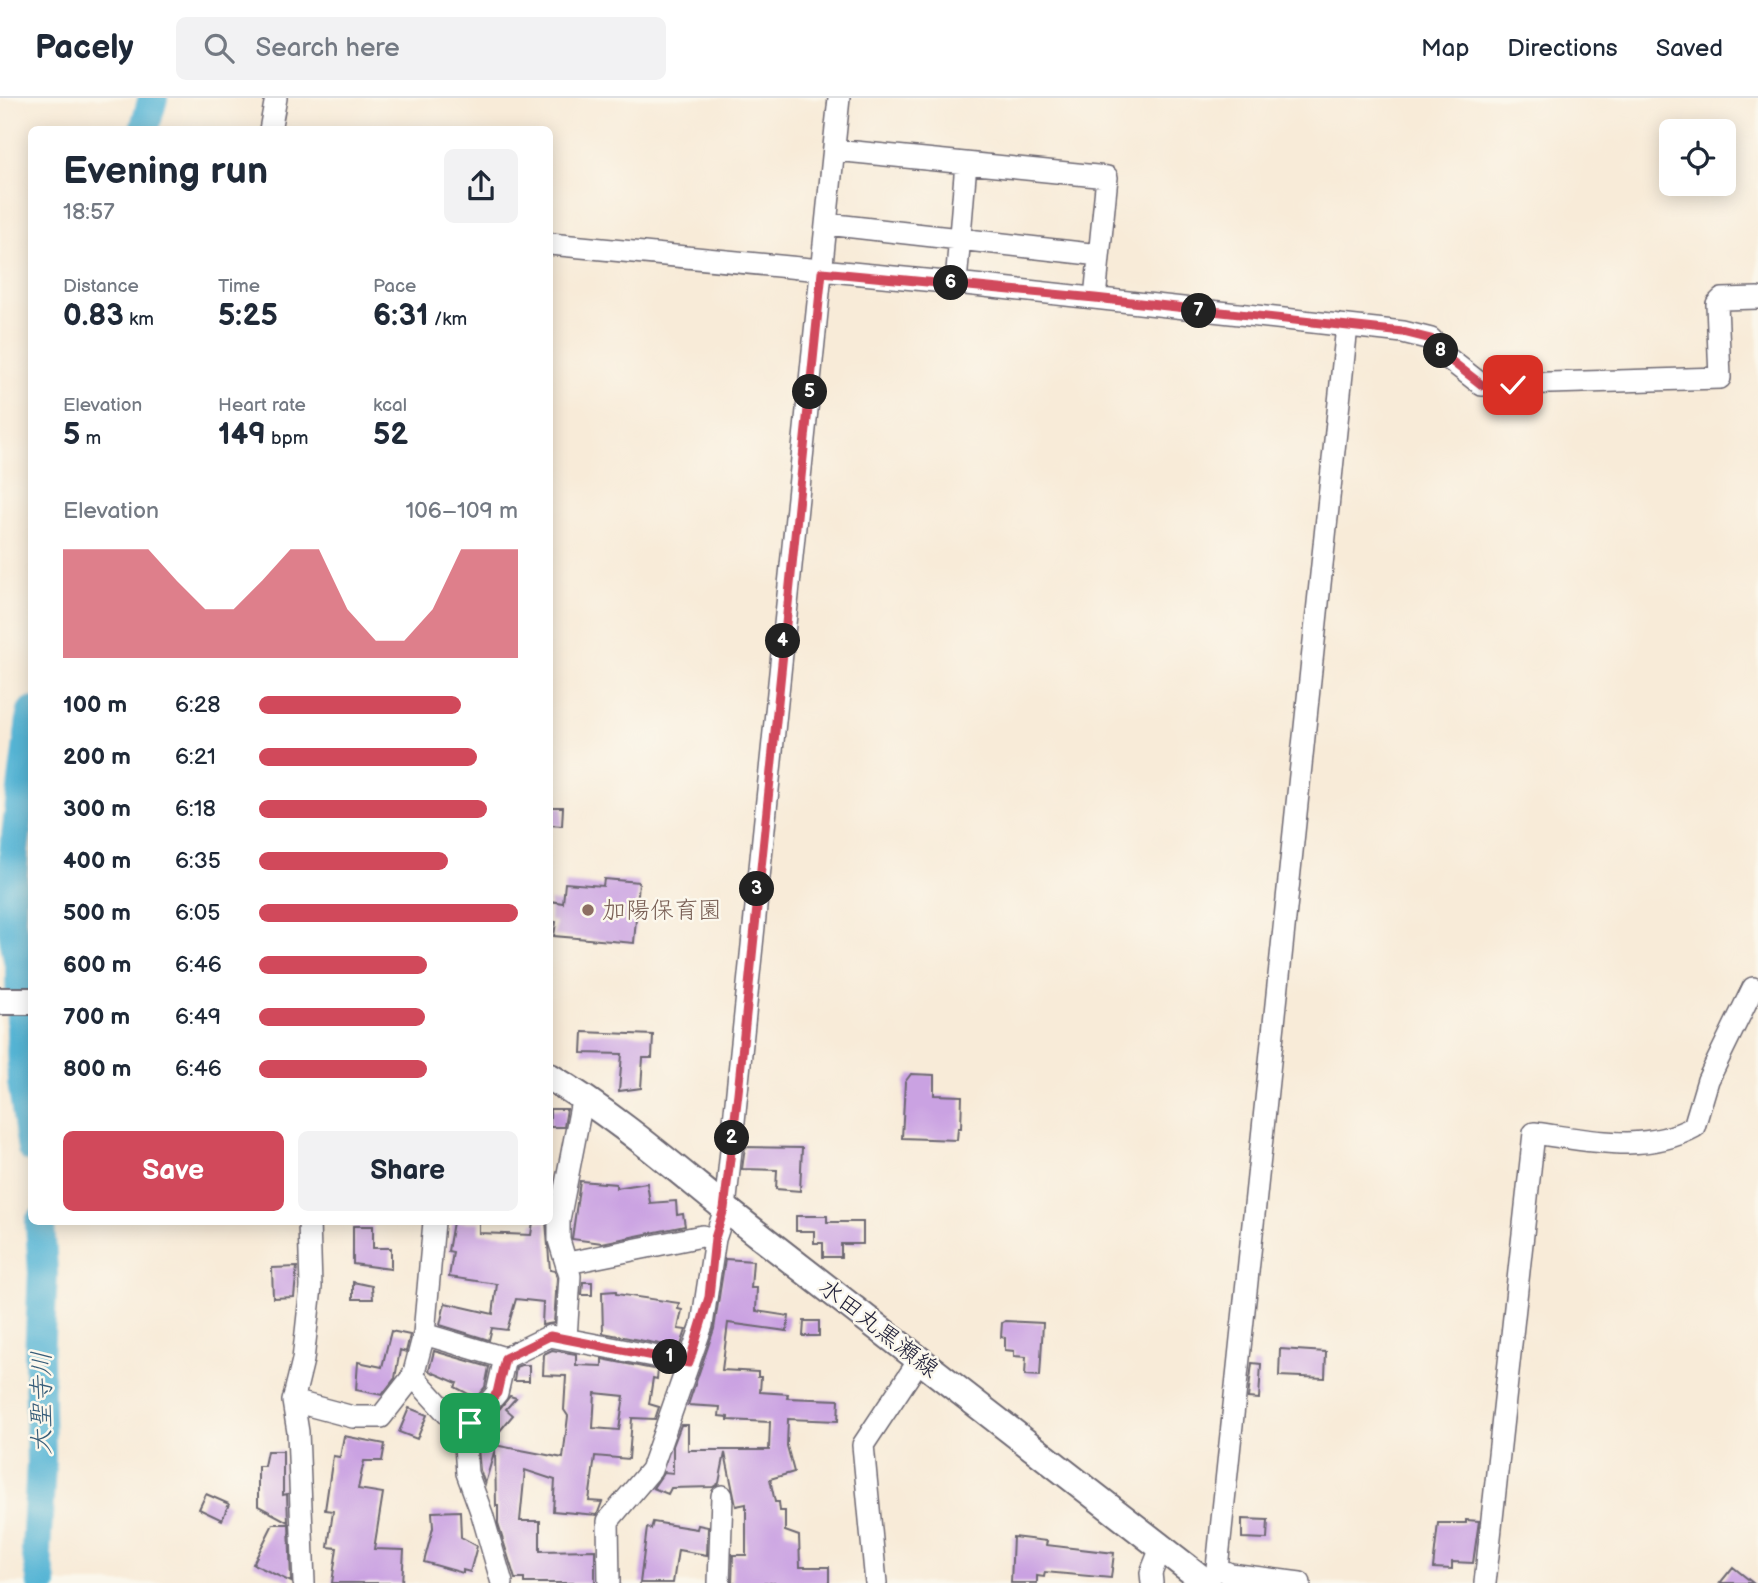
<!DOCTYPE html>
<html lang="en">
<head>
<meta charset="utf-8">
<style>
	body { margin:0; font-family:"Balsamiq Sans","Klee One",sans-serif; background:#f2f2f3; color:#1f2937; height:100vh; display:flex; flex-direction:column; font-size:26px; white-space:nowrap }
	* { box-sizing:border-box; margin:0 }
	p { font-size:23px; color:#747a83 }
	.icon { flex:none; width:38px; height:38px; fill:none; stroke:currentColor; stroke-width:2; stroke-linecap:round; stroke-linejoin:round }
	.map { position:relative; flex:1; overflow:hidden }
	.sheet { position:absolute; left:28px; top:28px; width:525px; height:1099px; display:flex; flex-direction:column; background:#fff; border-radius:10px; box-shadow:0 4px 18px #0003 }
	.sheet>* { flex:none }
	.fabs { position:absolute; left:1659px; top:21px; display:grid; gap:14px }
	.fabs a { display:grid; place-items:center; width:77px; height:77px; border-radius:10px; background:#fff; box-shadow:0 4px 18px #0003; font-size:35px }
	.pin { position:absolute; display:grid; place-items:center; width:60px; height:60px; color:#fff; margin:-30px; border-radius:14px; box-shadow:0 4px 10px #0006 }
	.km { position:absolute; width:35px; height:35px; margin:-18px; border-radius:50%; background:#222; color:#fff; font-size:19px; line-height:35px; text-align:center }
	.round { display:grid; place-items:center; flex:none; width:74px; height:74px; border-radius:10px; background:#f2f2f3 }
	.headline { display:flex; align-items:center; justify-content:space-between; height:119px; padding:0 35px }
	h1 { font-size:38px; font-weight:700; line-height:52px }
	.metrics { display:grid; grid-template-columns:repeat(3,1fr); gap:10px; height:119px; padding:7px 35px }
	.metrics div { display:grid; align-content:center }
	.metrics b { font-size:30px; font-weight:700 }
	.metrics small { font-size:19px; font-weight:400 }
	.metrics p { font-size:19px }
	.chart { height:196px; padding:14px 35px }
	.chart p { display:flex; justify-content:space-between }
	.chart svg { width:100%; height:126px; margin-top:7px; fill:#d1495b; opacity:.7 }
	.button { display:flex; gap:14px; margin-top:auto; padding:14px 35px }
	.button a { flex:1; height:80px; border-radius:10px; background:#d1495b; color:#fff; font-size:28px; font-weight:700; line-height:80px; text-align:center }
	.button a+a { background:#f2f2f3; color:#1f2937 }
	ul { padding:0 35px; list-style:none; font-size:23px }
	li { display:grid; grid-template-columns:112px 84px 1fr; align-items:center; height:52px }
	li i { height:18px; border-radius:9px; background:#d1495b }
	header { display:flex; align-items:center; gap:42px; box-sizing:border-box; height:98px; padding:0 35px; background:#fff; border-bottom:2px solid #e0e1e3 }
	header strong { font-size:33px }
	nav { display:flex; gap:38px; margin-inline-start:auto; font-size:24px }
	.search { width:490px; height:63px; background:#f2f2f3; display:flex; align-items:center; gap:18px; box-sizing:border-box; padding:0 24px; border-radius:10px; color:#747a83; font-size:26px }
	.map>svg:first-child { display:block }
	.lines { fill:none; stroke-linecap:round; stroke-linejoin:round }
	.river { stroke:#57b5d5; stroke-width:30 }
	.building { fill:#caa2e2; fill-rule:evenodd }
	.minor-casing { stroke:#6d6872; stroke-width:24 }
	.major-casing { stroke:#6d6872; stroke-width:30 }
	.minor { stroke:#fff; stroke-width:21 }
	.major { stroke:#fff; stroke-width:26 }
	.route-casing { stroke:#fff; stroke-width:14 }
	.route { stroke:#d1495b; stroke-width:9 }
	.education-dot { fill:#8d6e63; stroke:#fbf7ec; stroke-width:2.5 }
	.labels { text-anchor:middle; stroke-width:5; stroke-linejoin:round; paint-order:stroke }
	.education-label { font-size:24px; fill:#785e54; stroke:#fbf7ec; text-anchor:start }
	.street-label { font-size:24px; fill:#22223b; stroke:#fbf7ec }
	.water-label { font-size:26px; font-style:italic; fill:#375d79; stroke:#fbf7ec }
</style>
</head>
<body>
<header>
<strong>Pacely</strong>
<div class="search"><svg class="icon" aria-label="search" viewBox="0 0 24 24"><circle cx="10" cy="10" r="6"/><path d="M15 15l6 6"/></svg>Search here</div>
<nav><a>Map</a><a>Directions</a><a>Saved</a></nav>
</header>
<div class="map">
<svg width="1758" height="1485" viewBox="0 0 1758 1485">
	<rect width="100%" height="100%" fill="#fbf7ec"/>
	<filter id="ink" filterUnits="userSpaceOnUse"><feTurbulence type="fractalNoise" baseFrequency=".0143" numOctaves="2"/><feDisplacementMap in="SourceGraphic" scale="14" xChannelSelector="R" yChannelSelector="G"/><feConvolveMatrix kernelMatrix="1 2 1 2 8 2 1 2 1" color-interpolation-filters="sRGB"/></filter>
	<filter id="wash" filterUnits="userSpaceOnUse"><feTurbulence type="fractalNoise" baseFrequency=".00686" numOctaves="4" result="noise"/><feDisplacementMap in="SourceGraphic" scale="28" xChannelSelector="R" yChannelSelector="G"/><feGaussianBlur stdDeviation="1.57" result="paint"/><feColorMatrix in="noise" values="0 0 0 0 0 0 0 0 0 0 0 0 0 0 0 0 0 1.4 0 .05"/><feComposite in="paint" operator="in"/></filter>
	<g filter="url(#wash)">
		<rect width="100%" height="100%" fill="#f8ebd8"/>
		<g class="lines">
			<path class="river" d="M144 32 153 0
				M32 614 14 754 11 822 20 871 22 983 32 1050
				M40 1124 43 1175 39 1258 41 1367 36 1452 42 1485"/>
		</g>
		<g id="blocks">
			<path class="building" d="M550 709H563L562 728 550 727Z
				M604 781 639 784 634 845 554 838 556 824 550 823V803L563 805 565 785 603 788Z
				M583 934 653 937 652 960H643L641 990 619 993 622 956 582 955Z
				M911 976 934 977V997L962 998 961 1030H958L957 1042 902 1040 905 984Z
				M550 1011H567L564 1029H550Z
				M745 1049 802 1050 800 1093 776 1091 777 1072 742 1071Z
				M580 1083 616 1086V1090L647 1085 650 1105 676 1103 677 1117 683 1116 685 1128 602 1145 572 1141Z
				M796 1118H827V1124H863V1146H841V1159H823V1145H814V1133H796Z
				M453 1124H479V1135L531 1137 533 1124H546L550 1172 555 1173 557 1180 554 1225 542 1227 543 1204 516 1201 507 1232 492 1230 489 1242 440 1227 445 1205 493 1216 497 1186 449 1179 453 1154 448 1153Z
				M353 1128H373V1150H391V1171L353 1166Z
				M725 1161 753 1163 751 1190H757L756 1213 789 1218 787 1233 728 1225 722 1272 758 1274V1279H761L760 1294 788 1296 787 1300 839 1302 838 1323 788 1321 787 1348 794 1374 770 1381 775 1404H779L780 1413H785V1433L799 1438 800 1469H829V1485H732L733 1457H746V1406L736 1408 725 1355 719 1385 713 1389 671 1390 668 1396 653 1390 664 1374 673 1375V1348L681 1327H688V1352H769L770 1324 728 1322V1319L719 1318 720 1309 688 1307 714 1231Z
				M297 1169 294 1199 273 1200 272 1170Z
				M353 1184 372 1188 373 1201H353Z
				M583 1184H592V1197H582Z
				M616 1193V1196L679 1205 678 1211 682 1212 678 1231 686 1232 680 1250 603 1235 602 1194Z
				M804 1223H819V1238H803Z
				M1005 1223 1043 1225 1040 1278 1025 1277 1026 1259 1014 1258V1253L1005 1252V1240L1001 1239 1002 1225Z
				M391 1233 410 1237 406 1254 400 1252 395 1280 382 1297 356 1292 358 1264 382 1269Z
				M1280 1251 1326 1254 1325 1280 1279 1278Z
				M552 1252 576 1256V1267L602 1268V1261L658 1272 657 1281 653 1280 649 1306 659 1309 655 1321 632 1320 629 1361 595 1358 589 1403 602 1404 597 1417 553 1413 555 1382 525 1372 520 1423H540V1453L595 1452V1485H524V1481H515L498 1426V1408H496L495 1351 485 1386 480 1372 477 1338 510 1298 516 1300 506 1311 513 1317 489 1346 563 1360 568 1318 564 1312 566 1278 543 1277 544 1256ZM595 1295 624 1298 619 1332 593 1330Z
				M434 1253 489 1269 485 1289 476 1300 455 1289 457 1285 429 1273Z
				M1252 1265 1261 1266 1259 1301 1248 1300Z
				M521 1267H529V1283H514L516 1269Z
				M409 1310 427 1317 417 1341 399 1334Z
				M344 1338 385 1346 382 1363H364L358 1391 383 1395 374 1451 404 1452 402 1485H332L337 1450 328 1449 333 1413 325 1412 333 1358 340 1359Z
				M267 1353H283V1397L287 1396 288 1424 258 1408V1368H264Z
				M206 1396 229 1406 222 1422 199 1411Z
				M460 1413 461 1439 477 1448 470 1474 463 1472V1475L424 1464 433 1430 432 1414Z
				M1242 1421 1268 1422 1267 1441 1242 1440Z
				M1466 1422 1479 1423 1473 1465 1452 1464V1471L1433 1470 1438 1425H1466Z
				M653 1424 697 1431 698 1427 708 1429 707 1457 678 1452 673 1485H640L647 1430 651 1431Z
				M273 1426H289L291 1484 253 1466Z
				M1013 1439 1047 1443 1046 1447 1114 1455 1111 1480 1045 1474 1044 1479 1037 1478V1485H1011Z
				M1733 1469 1753 1485H1720Z"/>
		</g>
	</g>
	<g filter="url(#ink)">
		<use href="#blocks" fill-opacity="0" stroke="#6d6872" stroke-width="2"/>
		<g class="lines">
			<g class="minor-casing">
				<path id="minor" d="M270 32 276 0
					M835 52 1107 79 1095 200
					M827 126 1099 157
					M550 146 956 185 1403 234 1431 241 1445 258 1482 287 1720 280 1717 206 1722 201 1758 200
					M956 185 966 65
					M568 1165 702 1138 715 1141
					M424 1236 505 1260 550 1238 689 1265
					M566 1240 570 1178 559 1142V1122L583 998
					M413 1278 464 1334 467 1375 482 1416 502 1485
					M293 1303 353 1319H381L413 1278 424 1236 434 1124
					M464 1334 497 1295 505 1260
					M304 1485 298 1334 293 1303 303 1262 311 1189 309 1124
					M609 1485 608 1423 651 1372 702 1227 715 1141 725 1111 839 0
					M719 1485 722 1398
					M876 1485 863 1347 920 1261
					M1152 1485 1151 1475 1161 1450
					M1300 1485 1230 1476 1217 1470 1347 228
					M1485 1485 1534 1035C1588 1042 1645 1056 1694 1029L1708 982 1753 890"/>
			</g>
			<g class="major-casing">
				<path id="major" d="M0 903H32
					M550 979C626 1024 690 1084 760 1138 909 1253 1058 1370 1207 1485"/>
			</g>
			<use href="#minor" class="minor"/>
			<use href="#major" class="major"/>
		</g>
	</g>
	<g class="lines" filter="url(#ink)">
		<g class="route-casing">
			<path id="route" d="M470 1325 497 1295 505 1260 550 1238 689 1265 709 1199 715 1140 724 1111 738 995 822 174 1095 200 1403 234 1431 241 1445 258 1482 287H1513"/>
		</g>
		<use href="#route" class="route"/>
	</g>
	<circle class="education-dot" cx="588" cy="812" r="7"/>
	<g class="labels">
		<g class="education-label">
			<text x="602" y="820">加陽保育園</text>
		</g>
		<g class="street-label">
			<text transform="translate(879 1230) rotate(38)" y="8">水田丸黒瀬線</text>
		</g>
		<g class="water-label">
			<text transform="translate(41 1305) rotate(-90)" y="9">大聖寺川</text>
		</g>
	</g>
</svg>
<div class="fabs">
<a><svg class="icon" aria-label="locate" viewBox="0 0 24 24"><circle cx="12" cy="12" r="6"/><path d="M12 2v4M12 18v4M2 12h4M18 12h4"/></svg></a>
</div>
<div class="pin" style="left:470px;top:1325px;background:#1e9e55"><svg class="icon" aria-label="arrive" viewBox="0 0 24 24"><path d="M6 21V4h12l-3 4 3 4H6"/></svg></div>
<div class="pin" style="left:1513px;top:287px;background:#d93025"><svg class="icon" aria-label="check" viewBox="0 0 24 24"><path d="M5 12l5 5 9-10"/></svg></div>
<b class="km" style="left:670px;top:1259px">1</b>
<b class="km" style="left:732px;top:1040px">2</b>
<b class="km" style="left:757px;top:791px">3</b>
<b class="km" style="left:783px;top:543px">4</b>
<b class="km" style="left:810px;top:294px">5</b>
<b class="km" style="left:951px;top:185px">6</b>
<b class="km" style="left:1199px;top:213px">7</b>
<b class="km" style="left:1441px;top:253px">8</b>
<section class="sheet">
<div class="headline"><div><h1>Evening run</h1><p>18:57</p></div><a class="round"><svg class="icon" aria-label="share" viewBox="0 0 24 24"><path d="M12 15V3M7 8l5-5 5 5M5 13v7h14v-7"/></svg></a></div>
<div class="metrics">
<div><p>Distance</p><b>0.83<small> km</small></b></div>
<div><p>Time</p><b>5:25</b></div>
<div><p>Pace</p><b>6:31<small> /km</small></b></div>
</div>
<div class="metrics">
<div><p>Elevation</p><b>5<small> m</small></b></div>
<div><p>Heart rate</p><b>149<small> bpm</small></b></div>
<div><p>kcal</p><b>52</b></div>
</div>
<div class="chart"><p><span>Elevation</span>106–109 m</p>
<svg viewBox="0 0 160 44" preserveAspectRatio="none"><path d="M0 44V6L10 6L20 6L30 6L40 17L50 27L60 27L70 17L80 6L90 6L100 27L110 38L120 38L130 27L140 6L150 6L160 6V44z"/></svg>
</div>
<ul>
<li><b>100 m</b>6:28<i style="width:78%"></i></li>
<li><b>200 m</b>6:21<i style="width:84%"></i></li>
<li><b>300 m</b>6:18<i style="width:88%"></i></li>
<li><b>400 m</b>6:35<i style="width:73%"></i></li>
<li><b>500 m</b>6:05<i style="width:100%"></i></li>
<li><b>600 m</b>6:46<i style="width:65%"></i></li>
<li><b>700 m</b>6:49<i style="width:64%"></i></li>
<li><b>800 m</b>6:46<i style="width:65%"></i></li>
</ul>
<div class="button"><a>Save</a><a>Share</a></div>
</section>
</div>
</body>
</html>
